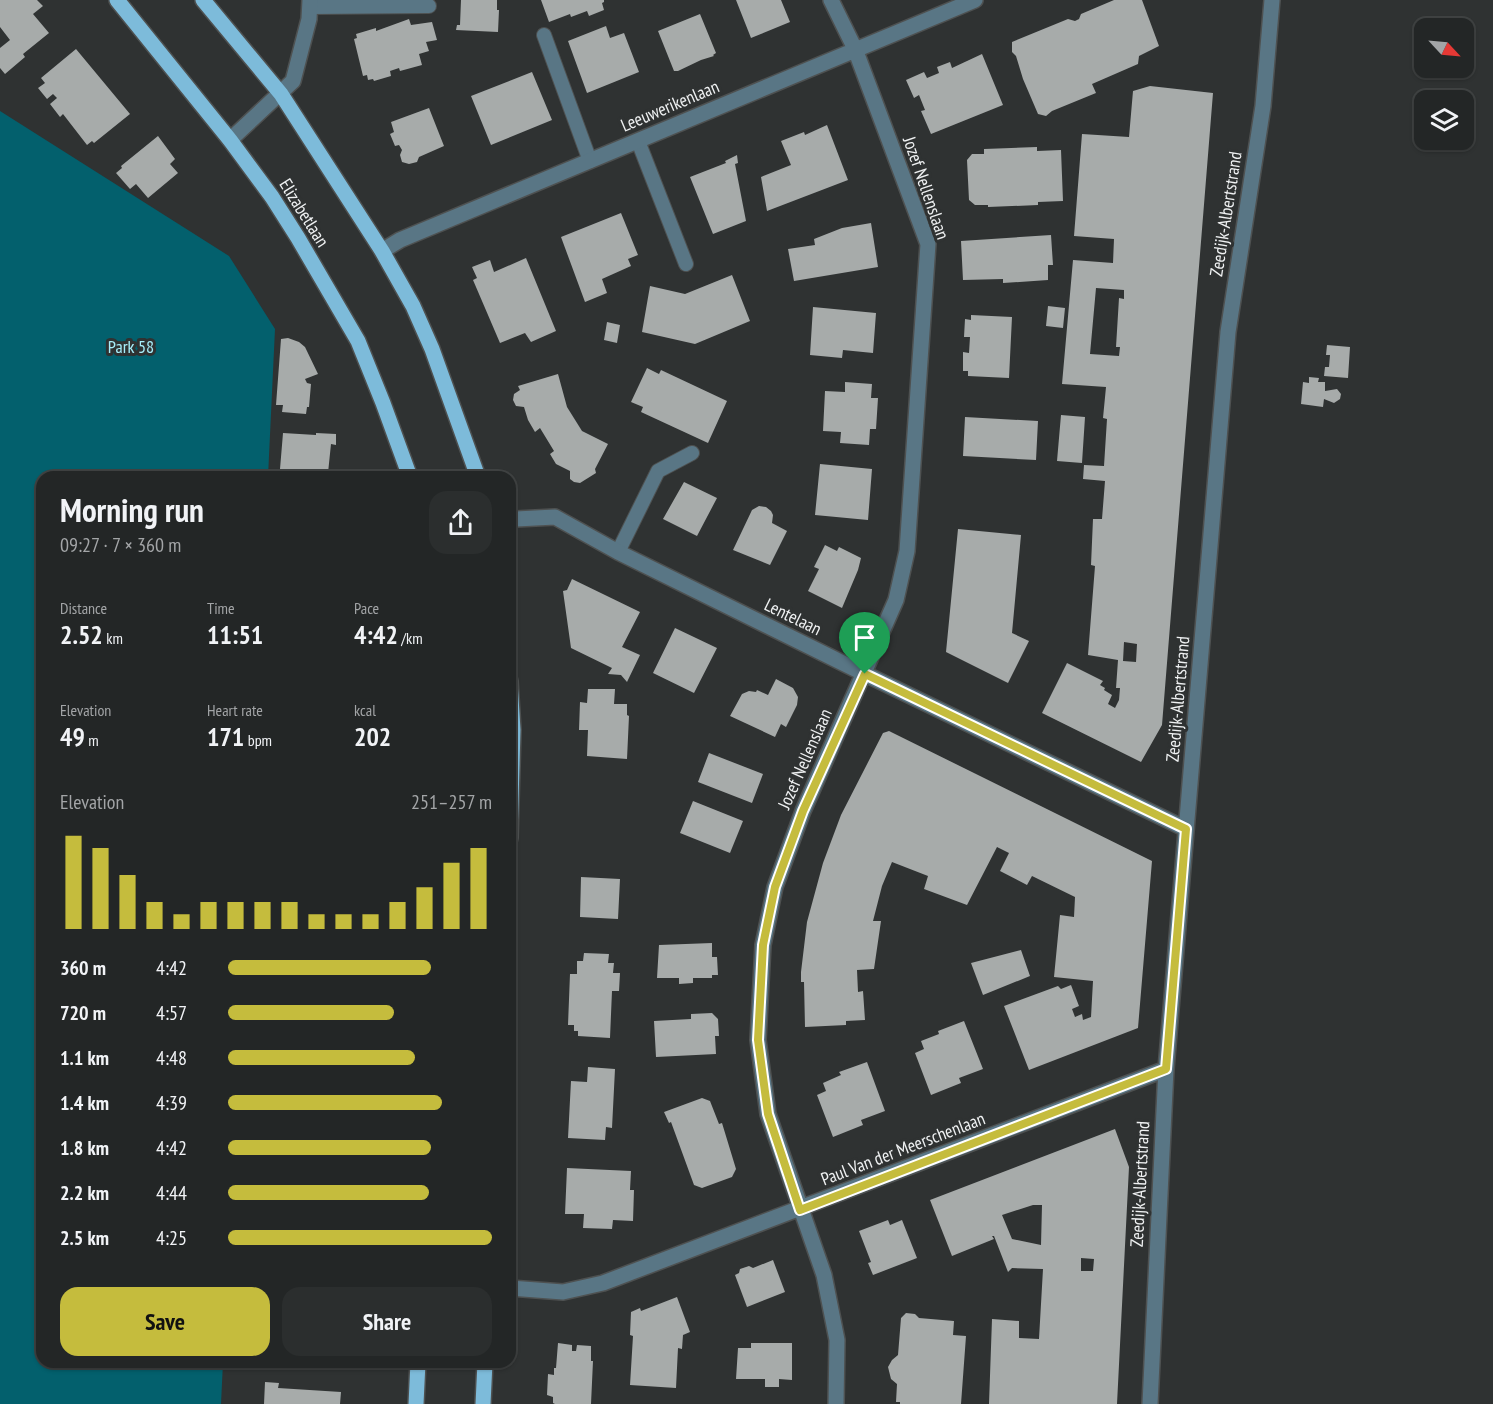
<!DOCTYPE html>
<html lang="en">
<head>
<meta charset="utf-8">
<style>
	body { margin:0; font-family:"PT Sans Narrow",sans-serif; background:#2b2e2e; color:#f1f3f6; height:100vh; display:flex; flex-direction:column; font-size:22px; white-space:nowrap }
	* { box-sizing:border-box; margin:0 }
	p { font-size:20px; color:#a3a5a7 }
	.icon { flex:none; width:33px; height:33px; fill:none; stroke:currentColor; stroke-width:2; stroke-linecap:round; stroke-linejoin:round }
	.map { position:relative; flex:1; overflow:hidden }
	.details { position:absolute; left:36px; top:471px; width:480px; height:897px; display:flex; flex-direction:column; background:#232626; border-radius:18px; box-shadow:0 2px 4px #0004,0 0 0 2px #404343 }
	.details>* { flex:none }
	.needle { width:39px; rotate:116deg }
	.buttons { position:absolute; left:1414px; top:18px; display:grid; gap:12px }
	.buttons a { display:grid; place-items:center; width:60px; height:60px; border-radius:12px; background:#232626; box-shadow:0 2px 4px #0004,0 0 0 2px #404343; font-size:30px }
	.pin { position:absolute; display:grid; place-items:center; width:51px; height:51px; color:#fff; margin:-62px -26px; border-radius:50% 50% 50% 0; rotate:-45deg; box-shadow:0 0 6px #0007 }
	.pin .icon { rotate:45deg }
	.round { display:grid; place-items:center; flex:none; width:63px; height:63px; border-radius:18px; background:#2b2e2e }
	.headline { display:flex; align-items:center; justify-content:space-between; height:102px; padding:0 24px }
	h1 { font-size:33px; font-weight:700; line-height:45px }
	.stats { display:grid; grid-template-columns:repeat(3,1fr); gap:9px; height:102px; padding:6px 24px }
	.stats div { display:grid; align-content:center }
	.stats b { font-size:26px; font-weight:700 }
	.stats small { font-size:16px; font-weight:400 }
	.stats p { font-size:16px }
	.chart { height:168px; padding:12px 24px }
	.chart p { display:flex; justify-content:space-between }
	.chart svg { width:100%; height:108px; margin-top:6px; stroke:#c5bc3d; stroke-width:6 }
	.primary-button { display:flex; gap:12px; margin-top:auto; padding:12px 24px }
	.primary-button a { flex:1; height:69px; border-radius:18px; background:#c5bc3d; color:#111; font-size:24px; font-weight:700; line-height:69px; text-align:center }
	.primary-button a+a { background:#2b2e2e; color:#f1f3f6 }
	ul { padding:0 24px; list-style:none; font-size:20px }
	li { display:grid; grid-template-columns:96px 72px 1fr; align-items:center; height:45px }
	li i { height:15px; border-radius:8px; background:#c5bc3d }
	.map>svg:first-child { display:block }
	.green { fill:#03606d }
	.building { fill:#a7abaa; fill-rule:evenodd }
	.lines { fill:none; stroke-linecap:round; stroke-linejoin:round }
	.service-casing { stroke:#4e5151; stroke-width:16 }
	.minor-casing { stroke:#4e5151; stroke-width:18 }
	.primary-casing { stroke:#4e5151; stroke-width:18 }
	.service { stroke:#597685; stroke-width:14 }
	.minor { stroke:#597685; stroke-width:15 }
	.primary { stroke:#7dbbda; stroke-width:15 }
	.route-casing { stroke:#fff; stroke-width:12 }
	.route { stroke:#c5bc3d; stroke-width:8 }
	.labels { text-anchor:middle; stroke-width:6; stroke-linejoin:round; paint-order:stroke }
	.street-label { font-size:18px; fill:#eff1f2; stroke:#2f3232 }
	.park-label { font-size:18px; fill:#a6eefa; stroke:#2f3232 }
</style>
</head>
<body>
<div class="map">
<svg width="1493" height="1404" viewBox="0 0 1493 1404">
	<rect width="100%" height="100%" fill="#2f3232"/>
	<path class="green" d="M0 111 229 256 275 329 268 477H42V1362H223L221 1404H0Z"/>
	<path class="building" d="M0 0H37L43 6 33 14 49 33 23 54 25 57 5 74 0 68V48L10 40 0 27Z
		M461 0H497V10H499L498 32 456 30 457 25H460Z
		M541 0H604V2L602 3 604 10 589 16 587 11 571 17 570 14 549 22Z
		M736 0H781L790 22 751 38Z
		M1114 0H1142L1159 46 1139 56 1138 64 1092 84 1096 93 1052 111 1046 116 1038 114 1023 79 1016 56 1012 52V42L1068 19 1075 21 1079 19 1081 14Z
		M700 14 716 53 713 55 714 56 701 60 678 71H674L658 31Z
		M409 19 411 25 432 22 437 40 426 42 429 51 419 54 422 65 400 71 399 68 390 71 391 76 374 81 373 79 368 80 367 75 363 76 354 39 357 38 356 34 376 28V31Z
		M606 26 610 38 624 33 639 72 587 93 568 41Z
		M76 49 130 114 94 143 92 141 87 145 63 114 60 117 50 104 57 98 53 94 47 99 38 88 45 83 41 78Z
		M982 54 1003 105 931 134 921 111 925 110 919 95 914 98 906 80 924 72 927 78 939 73 937 67 950 62 952 68Z
		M532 72 552 120 491 145 471 96Z
		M1150 86 1213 93 1162 725 1141 762 1042 713 1067 663 1103 681 1100 685 1105 688 1104 690 1112 695 1108 704 1115 708 1119 700 1120 688H1116L1118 660 1088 655 1095 566 1091 565 1093 519H1102L1105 481 1083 479 1084 465 1104 466 1107 419 1103 418 1106 387 1062 384 1073 260 1113 263 1114 239 1074 236 1082 134 1129 137 1133 91ZM1096 288 1124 290V299L1119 298 1116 347H1120L1119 356 1090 354ZM1124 642 1137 644 1136 662 1123 661Z
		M429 108 444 146 419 157 417 162 409 164 402 162 400 155 402 150 399 145 395 146 390 134 394 132 391 122Z
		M827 125 848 180 767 211 761 177 791 165 781 141 804 132 805 135Z
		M158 136 175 159 170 164 178 173 148 198 136 184 130 189 116 173 122 168 121 166Z
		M1037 147V151L1061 150 1063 201 1038 202V205L988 207V205H975L969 200 967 160 972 154H984V149Z
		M737 155 738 163 735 164 746 221 713 234 690 177 726 163 725 161Z
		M621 213 638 255 628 259 631 266 602 279 607 293 585 302 561 237Z
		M871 223 878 267 794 281 788 249 815 245 814 239 842 228Z
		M1051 235 1053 265H1048V280L1003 283V279L963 280 961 241Z
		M526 258 556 331 531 342 525 333 500 343 473 280 477 278 472 267 490 260 494 272Z
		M732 275 750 321 695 344 642 332 650 286 685 294Z
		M1048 306 1065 308 1063 328 1046 326Z
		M813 307 876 313 873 353 843 350 842 358 810 355Z
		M971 315 1012 317 1009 378 968 376V371H963V352L969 353 970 337H964L965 319 971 320Z
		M607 322 620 325 617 343 604 340Z
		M288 338 299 342 305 347 318 374 305 379 307 383 311 384 309 407H307L306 414 282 412 283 405H276L281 339Z
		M1327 345 1350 347 1348 378 1324 376 1325 367H1329L1330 355H1326Z
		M647 368 659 374 661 370 727 401 708 443 641 412 643 407 631 402Z
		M558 374 567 407 582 431 608 444 595 469 596 473 580 483 574 482 570 479V471L556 464 550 454 554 451 540 428 535 432 528 420 524 407 516 406 513 400 514 394 520 390 518 386Z
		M1309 377 1319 378 1318 382H1325V391L1337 389 1341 394 1340 399 1334 403 1324 399 1323 407 1301 404 1303 382 1309 383Z
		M845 382 872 384 871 398H878L876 429H870L869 445 840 443 841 432 823 431 825 391 845 392Z
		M1061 415 1085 417 1082 463 1057 461Z
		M965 417 1038 421 1036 460 963 456Z
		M283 433 316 435V433L336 434V445L331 444 328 473 313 472V476L297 475 298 471 280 469Z
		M820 464 872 469 868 520 815 515Z
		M684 482 717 498 697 536 663 519Z
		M759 506 766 507 771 511 773 515 772 523 787 531 770 565 733 550 752 510Z
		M958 529 1021 535 1012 633 1029 641 1008 683 946 652Z
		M825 545 837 551 839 547 861 558 858 570 842 608 808 591 819 569 814 567Z
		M572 579 640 612 622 647 640 655 627 682 621 675 608 674 612 668 571 648 563 591 567 590Z
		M675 628 717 648 694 693 653 673Z
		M776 679 793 688 798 697 797 705 786 727 781 724 775 737 730 716 742 694 749 691 756 692 757 690 768 695Z
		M588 689H615L614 704H627V715L629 716 627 759 587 756 588 730H579L580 702 587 703Z
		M889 731 1152 861 1138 1028 1029 1070 1004 1006 1058 986 1061 989 1071 985 1079 1006 1072 1009 1075 1017 1082 1014 1083 1020 1091 1017 1093 981 1054 977 1060 915 1074 917 1075 897 1032 876 1027 885 1000 871 1009 853 997 847 967 905 924 889 928 876 892 862 882 886 873 921H881L874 969 857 970 858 992 863 991 865 1020 846 1021V1025L805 1027 804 982H801V972L807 922 823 863 841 815 883 733Z
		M709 753 763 774 752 803 698 782Z
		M693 801 743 821 730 853 680 833Z
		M581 877 620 879 618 919 580 917Z
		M712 943V957H717L718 975H712V978H693V983L679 984V978H657L659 945Z
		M1021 950 1030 976 983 995 971 963Z
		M584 953 609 954 608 963H614L613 973H620L619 991H612L610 1038 578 1036V1031H574V1025H568L570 974H577V961H583Z
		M712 1013 718 1019 719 1036H715L716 1054 656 1057 654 1021 691 1019V1014Z
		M964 1021 983 1069 959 1078 961 1083 931 1095 915 1053 924 1049 921 1041 939 1034 938 1031Z
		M867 1062 885 1111 861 1120 863 1125 833 1137 817 1095 826 1091 823 1083 841 1075 839 1072Z
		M588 1067 615 1069 612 1128 606 1127 605 1140 568 1138 571 1081 587 1082Z
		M702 1098 710 1101 719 1124 722 1123 736 1169 732 1177 702 1188 694 1185 671 1122 669 1123 664 1112Z
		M1115 1129 1129 1167 1117 1404H989L992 1319 1019 1321V1338L1039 1339 1043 1269 1012 1268 1008 1272 994 1236H992L994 1239 952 1256 930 1200ZM1033 1205H1042L1041 1245 1012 1239 1002 1215ZM1081 1258 1094 1259 1093 1271H1081Z
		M567 1168 631 1171 630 1190H634L633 1221 613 1220 612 1229 583 1228 584 1214H565Z
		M888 1220 890 1225 902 1220 917 1258 873 1275 868 1263 871 1262 859 1231Z
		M773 1260 785 1292 747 1307 735 1275 739 1273 740 1269 749 1266 753 1268Z
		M677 1297 690 1332 683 1335 682 1349 678 1348 676 1388 630 1385 633 1336 630 1335 631 1312 640 1308 641 1311Z
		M906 1313 915 1314 919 1318 954 1321 953 1335 966 1336 961 1404H900V1402H896L897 1384 891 1379 888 1367 892 1360 898 1355 901 1318Z
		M558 1343 572 1345V1351H576L577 1345 591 1346V1361H593L591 1404H555L553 1403V1397L547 1395 548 1374 554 1375V1368H556Z
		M751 1343H792V1380L779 1379V1387H765V1379H736L738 1348H751Z
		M265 1382 279 1383 278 1388 341 1392 340 1404H264Z"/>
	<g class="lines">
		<g class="service-casing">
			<path id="service" d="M310 7 429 6
				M544 35 590 161
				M638 141 686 264
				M618 552 658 471 692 453"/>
		</g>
		<g class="minor-casing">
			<path id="minor" d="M831 0 855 49 928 244 907 551 896 600 803 811 775 887 763 945 758 1040 768 1114 824 1275 837 1340 836 1404
				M230 140 293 81 309 19 310 0
				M382 251 400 240 975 0
				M510 521 516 519 555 517 618 552 865 674 1186 829
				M510 1288 563 1292 603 1283 1166 1069
				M1150 1404 1166 1069 1228 332 1263 106 1272 0"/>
		</g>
		<g class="primary-casing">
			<path id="primary" d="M117 0 230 140 272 197 298 238 358 341 383 403 410 477
				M203 0 281 94 382 251 413 306 432 349 478 477
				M510 681 513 730 510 838
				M416 1404 418 1362
				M483 1404 485 1362"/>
		</g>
		<use href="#service" class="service"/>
		<use href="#minor" class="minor"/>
		<use href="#primary" class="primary"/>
	</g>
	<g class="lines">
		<g class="route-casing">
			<path id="route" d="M865 674 1186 829 1166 1069 800 1210 768 1114 758 1040 763 945 775 887 803 811Z"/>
		</g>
		<use href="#route" class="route"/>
	</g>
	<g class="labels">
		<g class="street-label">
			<text transform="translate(670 106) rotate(-23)" y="6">Leeuwerikenlaan</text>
			<text transform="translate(926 188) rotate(71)" y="6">Jozef Nellenslaan</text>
			<text transform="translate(304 213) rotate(58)" y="6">Elizabetlaan</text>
			<text transform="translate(1226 214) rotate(-81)" y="6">Zeedijk-Albertstrand</text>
			<text transform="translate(793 617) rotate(26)" y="6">Lentelaan</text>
			<text transform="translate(1178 699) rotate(-85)" y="6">Zeedijk-Albertstrand</text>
			<text transform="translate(805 759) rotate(-66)" y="6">Jozef Nellenslaan</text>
			<text transform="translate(903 1149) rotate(-21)" y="6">Paul Van der Meerschenlaan</text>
			<text transform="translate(1140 1184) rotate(-87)" y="6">Zeedijk-Albertstrand</text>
		</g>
		<g class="park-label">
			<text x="131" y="353">Park 58</text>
		</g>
	</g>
</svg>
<div class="buttons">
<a><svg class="needle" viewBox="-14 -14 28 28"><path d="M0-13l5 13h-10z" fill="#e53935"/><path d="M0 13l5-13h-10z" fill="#a3a5a7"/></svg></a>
<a><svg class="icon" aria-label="layers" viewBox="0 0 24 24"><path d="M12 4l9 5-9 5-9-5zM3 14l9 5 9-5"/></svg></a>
</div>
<div class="pin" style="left:865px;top:674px;background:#1e9e55"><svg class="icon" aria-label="arrive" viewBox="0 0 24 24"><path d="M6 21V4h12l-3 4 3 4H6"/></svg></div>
<section class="details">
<div class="headline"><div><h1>Morning run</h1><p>09:27 · 7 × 360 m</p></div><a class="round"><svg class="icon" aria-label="share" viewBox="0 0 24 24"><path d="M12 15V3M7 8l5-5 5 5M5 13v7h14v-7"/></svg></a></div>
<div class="stats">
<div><p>Distance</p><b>2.52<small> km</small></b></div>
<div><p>Time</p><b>11:51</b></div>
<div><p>Pace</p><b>4:42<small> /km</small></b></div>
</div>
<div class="stats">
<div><p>Elevation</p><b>49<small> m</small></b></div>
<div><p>Heart rate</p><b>171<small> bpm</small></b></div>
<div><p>kcal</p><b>202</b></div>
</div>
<div class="chart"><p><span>Elevation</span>251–257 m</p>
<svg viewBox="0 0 160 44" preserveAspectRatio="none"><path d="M5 44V6M15 44V11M25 44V22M35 44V33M45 44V38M55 44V33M65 44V33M75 44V33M85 44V33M95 44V38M105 44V38M115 44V38M125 44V33M135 44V27M145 44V17M155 44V11"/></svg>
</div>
<ul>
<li><b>360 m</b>4:42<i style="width:77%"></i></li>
<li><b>720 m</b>4:57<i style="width:63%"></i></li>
<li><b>1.1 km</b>4:48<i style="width:71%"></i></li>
<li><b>1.4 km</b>4:39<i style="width:81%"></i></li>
<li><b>1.8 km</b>4:42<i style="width:77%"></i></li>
<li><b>2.2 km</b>4:44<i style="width:76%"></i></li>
<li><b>2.5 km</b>4:25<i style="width:100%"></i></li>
</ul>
<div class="primary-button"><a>Save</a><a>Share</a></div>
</section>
</div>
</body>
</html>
